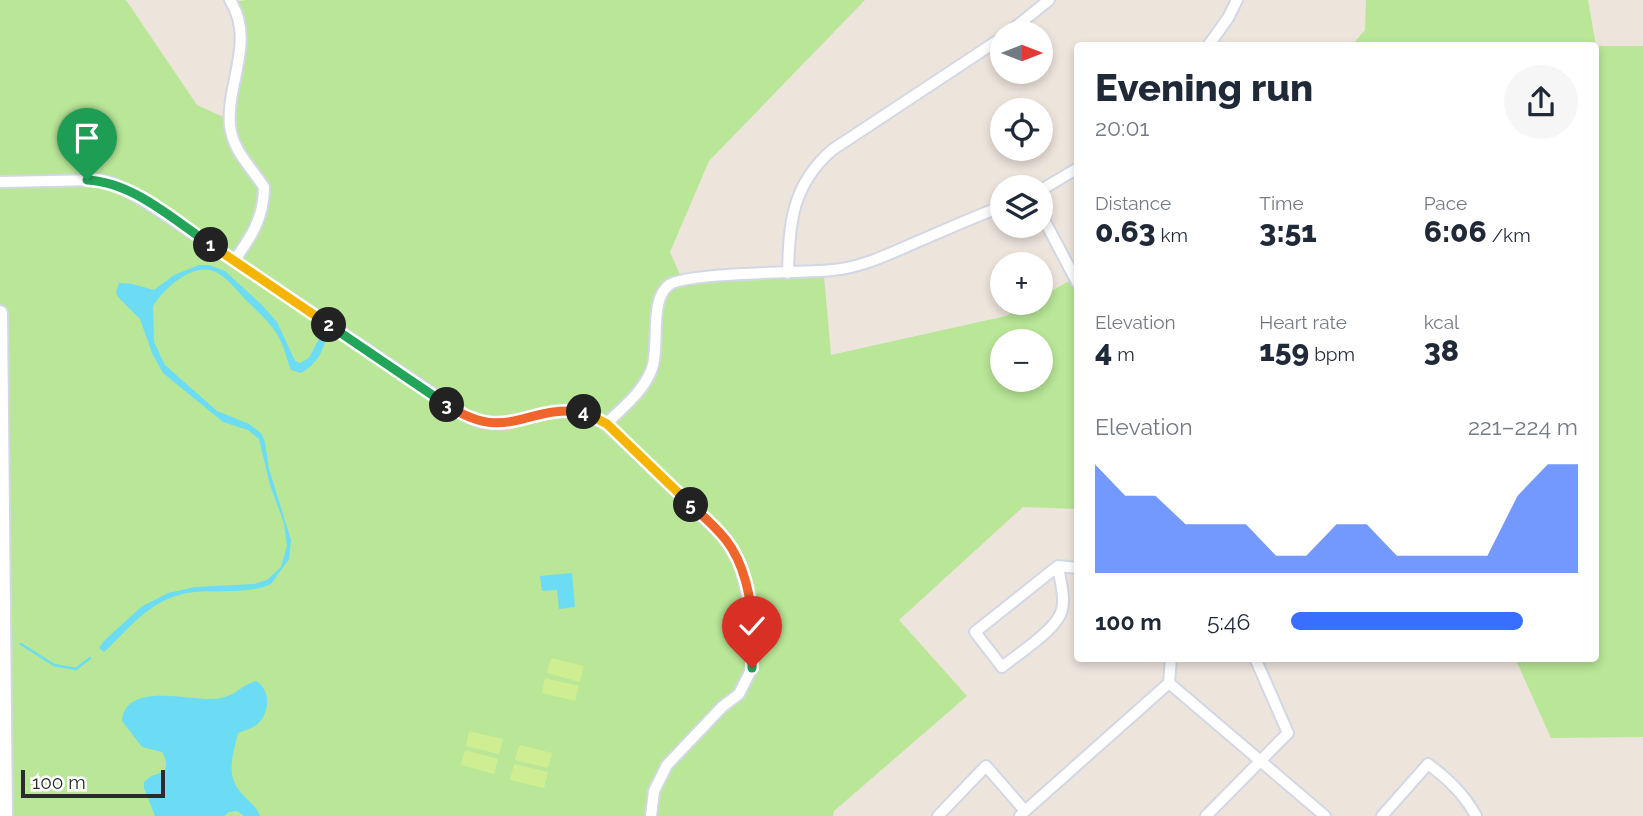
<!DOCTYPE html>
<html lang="en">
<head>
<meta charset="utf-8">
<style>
	body { margin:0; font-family:Raleway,sans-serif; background:#f6f6f7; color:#1f2937; height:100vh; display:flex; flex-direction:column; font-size:26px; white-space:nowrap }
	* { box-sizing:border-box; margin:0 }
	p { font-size:23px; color:#747a83 }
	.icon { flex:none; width:38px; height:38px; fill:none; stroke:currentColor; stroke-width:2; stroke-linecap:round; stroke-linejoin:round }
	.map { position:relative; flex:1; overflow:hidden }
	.side { position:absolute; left:1074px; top:42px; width:525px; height:620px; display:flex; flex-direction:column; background:#fff; border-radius:7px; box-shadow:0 4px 10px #0003 }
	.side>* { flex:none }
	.needle { width:46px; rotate:90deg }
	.fabs { position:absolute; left:990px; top:21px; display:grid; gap:14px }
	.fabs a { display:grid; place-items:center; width:63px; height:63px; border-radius:50%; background:#fff; box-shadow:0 4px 10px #0003; font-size:35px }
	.scale { position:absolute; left:21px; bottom:18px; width:144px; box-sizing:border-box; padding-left:7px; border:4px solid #2b2b2b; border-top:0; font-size:19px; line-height:24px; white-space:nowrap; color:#2b2b2b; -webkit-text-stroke:5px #fff; paint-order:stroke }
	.pin { position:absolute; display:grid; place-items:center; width:60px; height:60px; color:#fff; margin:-72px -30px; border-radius:50% 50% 50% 0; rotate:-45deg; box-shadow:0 0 7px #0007 }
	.pin .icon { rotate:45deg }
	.km { position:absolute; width:35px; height:35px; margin:-18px; border-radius:50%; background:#222; color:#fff; font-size:19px; line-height:35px; text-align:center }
	.round { display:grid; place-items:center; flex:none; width:74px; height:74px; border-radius:37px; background:#f6f6f7 }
	.summary { display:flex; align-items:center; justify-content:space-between; height:119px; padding:0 21px }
	h1 { font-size:38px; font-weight:800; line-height:52px }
	.stats { display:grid; grid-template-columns:repeat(3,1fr); gap:10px; height:119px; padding:7px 21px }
	.stats div { display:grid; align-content:center }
	.stats b { font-size:30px; font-weight:800 }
	.stats small { font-size:19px; font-weight:400 }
	.stats p { font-size:19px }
	.chart { height:196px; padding:14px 21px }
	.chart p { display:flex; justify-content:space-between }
	.chart svg { width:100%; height:126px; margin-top:7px; fill:#386fff; opacity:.7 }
	ul { padding:0 21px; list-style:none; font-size:23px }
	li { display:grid; grid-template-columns:112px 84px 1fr; align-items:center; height:52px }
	li i { height:18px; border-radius:9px; background:#386fff }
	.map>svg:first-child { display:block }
	.green { fill:#b9e697; fill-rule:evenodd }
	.pitch { fill:#cfee92 }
	.water { fill:#6bdcf3 }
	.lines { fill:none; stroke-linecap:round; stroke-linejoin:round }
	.stream { stroke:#6bdcf3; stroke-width:2.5 }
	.street-casing { stroke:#d2d7e4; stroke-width:14 }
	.secondary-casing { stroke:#d2d7e4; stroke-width:18 }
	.street { stroke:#fff; stroke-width:10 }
	.secondary { stroke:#fff; stroke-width:14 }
	.split-1-casing { stroke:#fff; stroke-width:14 }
	.split-2-casing { stroke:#fff; stroke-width:14 }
	.split-3-casing { stroke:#fff; stroke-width:14 }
	.split-4-casing { stroke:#fff; stroke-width:14 }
	.split-5-casing { stroke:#fff; stroke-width:14 }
	.split-6-casing { stroke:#fff; stroke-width:14 }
	.split-7-casing { stroke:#fff; stroke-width:14 }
	.split-1 { stroke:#22a559; stroke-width:9 }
	.split-2 { stroke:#f5b400; stroke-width:9 }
	.split-3 { stroke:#22a559; stroke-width:9 }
	.split-4 { stroke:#f0652b; stroke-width:9 }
	.split-5 { stroke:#f5b400; stroke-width:9 }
	.split-6 { stroke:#f0652b; stroke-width:9 }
	.split-7 { stroke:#22a559; stroke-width:9 }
</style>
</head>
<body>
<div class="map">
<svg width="1643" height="816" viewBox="0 0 1643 816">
	<rect width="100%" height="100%" fill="#ede4dc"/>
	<path class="green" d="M0 0H126L197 105 230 120 241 48 231 2 247 0H865L709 161 670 252 684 284 824 276 831 355 1006 316 1030 303H1041V297L1078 276V509L1023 507 899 620 967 696 834 811 833 816H5L0 790ZM1003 341H1041V380H1003Z
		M1366 0H1588L1596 46H1643V737L1551 738 1515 658H1596V46L1352 45 1365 30Z"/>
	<path class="pitch" d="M551 658 584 666 580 682 547 673Z
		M545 678 579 686 575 701 542 693Z
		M469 731 503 739 499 754 466 746Z
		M519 745 552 753 548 768 515 760Z
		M465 750 498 759 494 774 461 765Z
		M514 764 548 772 544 788 510 780Z"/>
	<path class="water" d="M199 265H209L225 271 262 305 277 322 295 361 300 363 309 358 322 333 326 334C325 350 316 365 301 373L291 370C286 358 284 345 277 334 268 320 256 310 244 298 236 289 227 278 216 272 194 261 164 288 153 306L154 342 165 365 217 411 249 424 261 433 265 442 269 469 291 540 289 559 271 584C241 598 203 585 173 597 144 607 126 632 104 652L99 648 104 641 141 607 168 593 195 587 254 584 267 580 281 567 287 546 284 523 270 485 259 439 248 430 223 422 163 373 152 353 140 319 118 297 116 292 119 283 132 284 154 290 174 275Z
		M572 573 575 607 559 609 557 590 542 591 540 576Z
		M256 681C272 690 270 716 255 726 250 729 243 731 238 733 232 759 224 778 246 798 252 804 257 808 260 816H244L237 811 229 812 224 816H155L144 788V782L151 776 164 772C168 765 166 759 162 752L142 747 122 721C125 682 187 700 212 699 236 698 237 687 256 681Z"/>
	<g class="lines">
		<path class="stream" d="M21 644 54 665 76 669 90 658"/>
		<g class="street-casing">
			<path id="street" d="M230 0C256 41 226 83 230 126 233 151 251 167 264 187 264 218 251 237 234 261
				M1008 33 1049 0
				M1208 46 1228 18 1237 0
				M0 182 100 180 112 183 131 193 155 208 468 417 480 422 503 424 540 414 570 410 585 412 606 424 724 537 741 565 752 617V668L739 694 722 707 667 765 654 791 651 816
				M1041 190 1078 168
				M1041 214 1078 284
				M788 273C789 223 792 185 832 150L1003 37
				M606 424C622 408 642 393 651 371 661 347 648 301 669 285 686 272 804 273 833 270 864 267 891 253 919 241 947 229 974 217 1003 206
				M1058 566C1060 581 1067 601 1060 615 1051 633 1018 654 1002 667L975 632Z
				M1058 566 1078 568
				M1171 658 1169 683 1325 816
				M1025 811 1169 683
				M938 816 986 766 1025 811 1020 816
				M1206 816 1288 733 1255 658
				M1382 816 1428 764C1448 779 1464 794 1476 816"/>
		</g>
		<g class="secondary-casing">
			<path id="secondary" d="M0 313 5 816"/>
		</g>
		<use href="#street" class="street"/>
		<use href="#secondary" class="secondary"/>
	</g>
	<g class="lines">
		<g class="split-1-casing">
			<path id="split-1" d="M87 180C133 182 174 220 211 245"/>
		</g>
		<g class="split-2-casing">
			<path id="split-2" d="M211 245 329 325"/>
		</g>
		<g class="split-3-casing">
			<path id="split-3" d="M329 325 447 405"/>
		</g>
		<g class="split-4-casing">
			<path id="split-4" d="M447 405C508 445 525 404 584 412"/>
		</g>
		<g class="split-5-casing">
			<path id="split-5" d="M584 412 607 424 691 505"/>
		</g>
		<g class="split-6-casing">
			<path id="split-6" d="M691 505C703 516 716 527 726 540 744 563 752 599 752 628"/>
		</g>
		<g class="split-7-casing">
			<path id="split-7" d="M752 628V668"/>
		</g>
		<use href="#split-1" class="split-1"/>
		<use href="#split-2" class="split-2"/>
		<use href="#split-3" class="split-3"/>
		<use href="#split-4" class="split-4"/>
		<use href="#split-5" class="split-5"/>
		<use href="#split-6" class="split-6"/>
		<use href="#split-7" class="split-7"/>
	</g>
</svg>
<div class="fabs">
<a><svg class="needle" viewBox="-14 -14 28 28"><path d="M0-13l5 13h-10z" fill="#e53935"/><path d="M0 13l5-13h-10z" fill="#747a83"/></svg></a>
<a><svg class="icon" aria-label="locate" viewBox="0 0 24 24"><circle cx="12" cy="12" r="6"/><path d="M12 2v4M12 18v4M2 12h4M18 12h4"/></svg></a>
<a><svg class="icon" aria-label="layers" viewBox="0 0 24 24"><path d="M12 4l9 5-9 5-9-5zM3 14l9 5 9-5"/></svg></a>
<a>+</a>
<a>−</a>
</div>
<div class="scale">100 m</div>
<div class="pin" style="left:87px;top:180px;background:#1e9e55"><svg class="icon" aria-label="arrive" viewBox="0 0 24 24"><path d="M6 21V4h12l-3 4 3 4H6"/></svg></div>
<div class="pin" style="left:752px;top:668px;background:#d93025"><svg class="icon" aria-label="check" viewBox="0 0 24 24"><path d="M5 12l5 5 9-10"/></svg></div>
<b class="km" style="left:211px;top:245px">1</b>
<b class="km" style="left:329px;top:325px">2</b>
<b class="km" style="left:447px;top:405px">3</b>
<b class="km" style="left:584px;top:412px">4</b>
<b class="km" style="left:691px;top:505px">5</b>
<section class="side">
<div class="summary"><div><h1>Evening run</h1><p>20:01</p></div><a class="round"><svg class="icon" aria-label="share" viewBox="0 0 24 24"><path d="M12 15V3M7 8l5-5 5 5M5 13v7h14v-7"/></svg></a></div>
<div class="stats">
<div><p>Distance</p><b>0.63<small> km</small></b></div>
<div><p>Time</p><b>3:51</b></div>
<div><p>Pace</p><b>6:06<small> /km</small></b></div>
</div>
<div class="stats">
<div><p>Elevation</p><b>4<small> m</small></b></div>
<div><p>Heart rate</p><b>159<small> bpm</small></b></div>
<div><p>kcal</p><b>38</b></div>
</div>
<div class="chart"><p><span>Elevation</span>221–224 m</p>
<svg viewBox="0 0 160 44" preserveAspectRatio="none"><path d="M0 44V6L10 17L20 17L30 27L40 27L50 27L60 38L70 38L80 27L90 27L100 38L110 38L120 38L130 38L140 17L150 6L160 6V44z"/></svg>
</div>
<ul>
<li><b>100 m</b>5:46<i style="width:81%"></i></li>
</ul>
</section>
</div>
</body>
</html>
